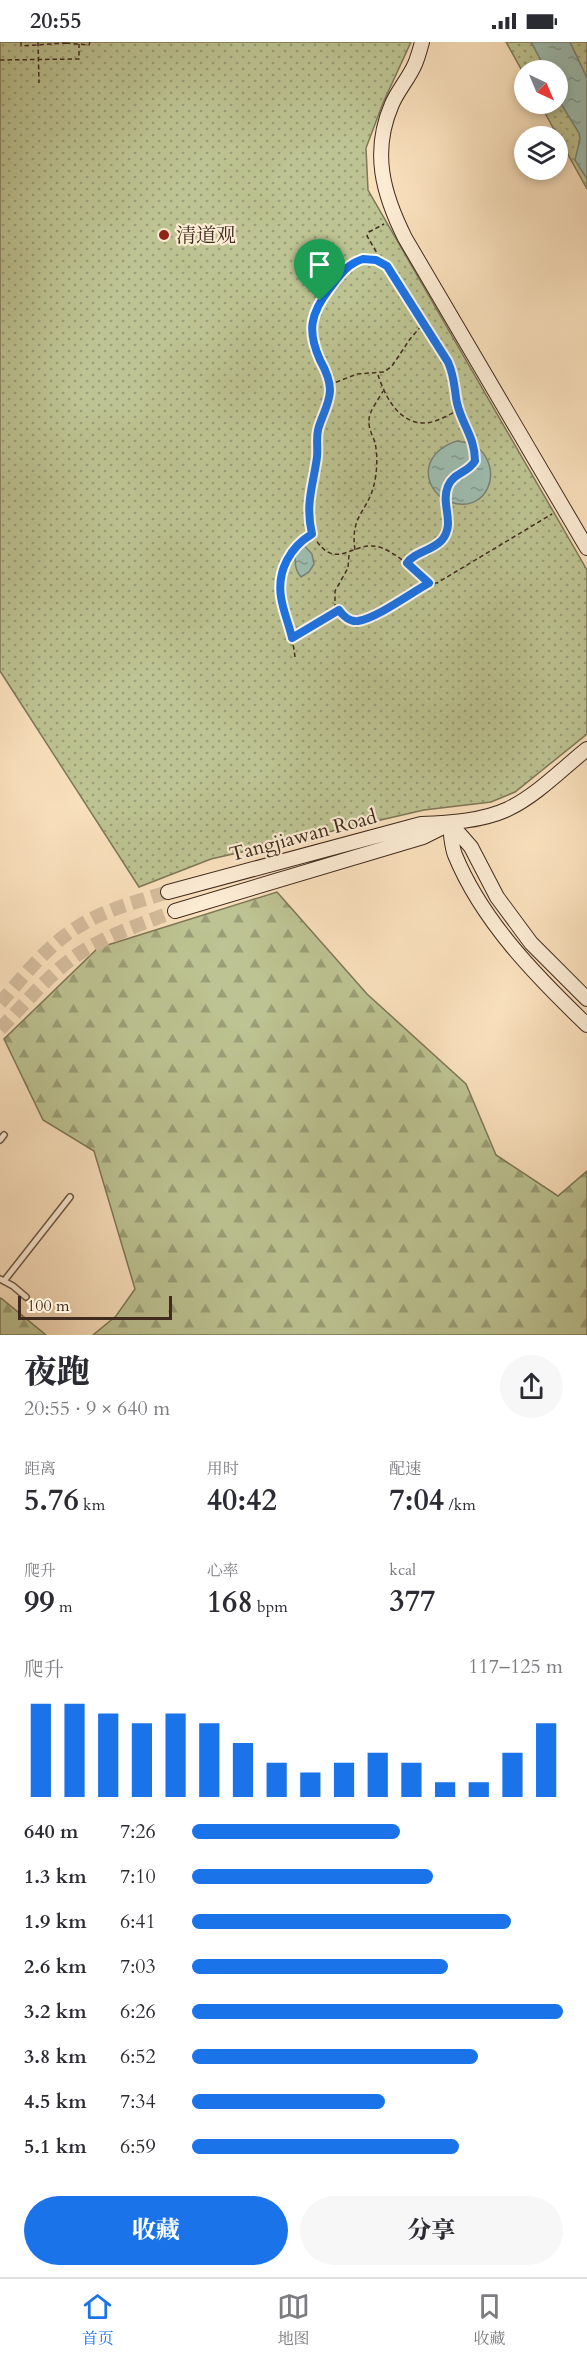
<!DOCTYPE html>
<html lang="zh">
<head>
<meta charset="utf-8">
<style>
	body { margin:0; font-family:Cardo,"Noto Serif SC",serif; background:#f7f7f7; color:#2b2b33; height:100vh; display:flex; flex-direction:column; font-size:22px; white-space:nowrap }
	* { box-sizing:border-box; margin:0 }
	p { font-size:20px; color:#7c7c81 }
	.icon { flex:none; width:33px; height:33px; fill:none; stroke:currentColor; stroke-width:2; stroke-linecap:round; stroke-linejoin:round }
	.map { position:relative; height:1293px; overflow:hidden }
	.details { display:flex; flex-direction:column; background:#fff; flex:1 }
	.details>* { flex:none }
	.needle { width:39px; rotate:136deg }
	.tools { position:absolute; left:514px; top:18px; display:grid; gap:12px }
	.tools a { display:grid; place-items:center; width:54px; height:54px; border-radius:50%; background:#fff; box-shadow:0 3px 9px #0003; font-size:30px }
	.scale { position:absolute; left:18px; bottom:15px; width:154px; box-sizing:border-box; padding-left:6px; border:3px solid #412b1f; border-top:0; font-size:16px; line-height:21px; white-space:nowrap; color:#412b1f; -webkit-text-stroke:4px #fcecd4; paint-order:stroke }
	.pin { position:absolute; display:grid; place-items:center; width:51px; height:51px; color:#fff; margin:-62px -26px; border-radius:50% 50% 50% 0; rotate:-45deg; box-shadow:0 0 6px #0007 }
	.pin .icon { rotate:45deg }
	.round { display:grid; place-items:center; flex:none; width:63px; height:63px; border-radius:32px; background:#f7f7f7 }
	.head { display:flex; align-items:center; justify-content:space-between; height:102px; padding:0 24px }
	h1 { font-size:33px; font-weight:800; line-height:45px }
	.figures { display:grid; grid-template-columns:repeat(3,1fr); gap:9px; height:102px; padding:6px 24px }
	.figures div { display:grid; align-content:center }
	.figures b { font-size:30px; font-weight:800 }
	.figures small { font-size:16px; font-weight:400 }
	.figures p { font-size:16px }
	.chart { height:168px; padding:12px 24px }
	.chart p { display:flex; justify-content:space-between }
	.chart svg { width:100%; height:108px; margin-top:6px; stroke:#1a73e8; stroke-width:6 }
	.action { display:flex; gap:12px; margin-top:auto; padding:12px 24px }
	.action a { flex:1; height:69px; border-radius:36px; background:#1a73e8; color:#fff; font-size:24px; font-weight:800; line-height:69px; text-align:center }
	.action a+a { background:#f7f7f7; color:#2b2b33 }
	ul { padding:0 24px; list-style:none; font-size:20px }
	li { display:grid; grid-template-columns:96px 72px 1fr; align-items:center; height:45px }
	li i { height:15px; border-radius:8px; background:#1a73e8 }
	.status { display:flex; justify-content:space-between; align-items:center; height:42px; padding:0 30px; background:#fff; direction:ltr }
	.status svg { height:16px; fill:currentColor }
	.menu { display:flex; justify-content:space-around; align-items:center; height:84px; border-top:2px solid #e1e1e2; background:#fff; font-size:16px; color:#7c7c81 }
	.menu a { display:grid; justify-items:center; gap:3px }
	.menu .current { color:#1a73e8 }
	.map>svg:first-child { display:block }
	.forest { fill:url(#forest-firs); stroke:#7f7758; stroke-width:1.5 }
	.park { fill:url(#park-dots); stroke:#7f7758; stroke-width:1.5 }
	.water { fill:url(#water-ripples); stroke:#798377; stroke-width:1.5 }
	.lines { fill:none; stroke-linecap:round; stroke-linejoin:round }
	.secondary-tunnel { stroke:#d5bd9d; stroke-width:14; stroke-dasharray:14 7; stroke-linecap:butt }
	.lane-casing { stroke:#6f5846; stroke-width:8 }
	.secondary-casing { stroke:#412b1f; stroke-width:16 }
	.path { stroke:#412b1f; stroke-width:1.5; stroke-dasharray:4.5 3; stroke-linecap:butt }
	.lane { stroke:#fcecd4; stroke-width:5 }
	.secondary { stroke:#fcecd4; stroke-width:14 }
	.route-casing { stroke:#fff; stroke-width:12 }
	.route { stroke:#1a73e8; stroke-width:8 }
	.poi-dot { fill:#8f2418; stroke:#fcecd4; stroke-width:2 }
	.labels { text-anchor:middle; stroke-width:4.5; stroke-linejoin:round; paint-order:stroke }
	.poi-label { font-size:20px; fill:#412b1f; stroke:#fcecd4; text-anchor:start }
	.street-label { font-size:20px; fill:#412b1f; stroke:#fcecd4 }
</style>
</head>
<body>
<div class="status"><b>20:55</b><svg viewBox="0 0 49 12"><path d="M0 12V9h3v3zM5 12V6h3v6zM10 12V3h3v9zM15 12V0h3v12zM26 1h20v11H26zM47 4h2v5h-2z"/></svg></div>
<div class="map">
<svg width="587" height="1293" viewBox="0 0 587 1293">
	<defs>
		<pattern id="forest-firs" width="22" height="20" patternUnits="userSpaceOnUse" patternTransform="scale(1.5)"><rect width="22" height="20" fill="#bdc392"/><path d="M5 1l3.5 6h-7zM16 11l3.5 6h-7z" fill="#9b9f77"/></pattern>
		<pattern id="park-dots" width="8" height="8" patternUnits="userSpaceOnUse" patternTransform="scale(1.5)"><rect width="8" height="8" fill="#bdc392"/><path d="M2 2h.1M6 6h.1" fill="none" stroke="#9b9f77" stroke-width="1.8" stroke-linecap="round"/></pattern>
		<pattern id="water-ripples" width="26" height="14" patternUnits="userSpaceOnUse" patternTransform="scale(1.5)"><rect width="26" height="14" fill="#9ebeb2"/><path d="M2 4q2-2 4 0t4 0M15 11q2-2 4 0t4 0" fill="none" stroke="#829b90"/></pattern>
	</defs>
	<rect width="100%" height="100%" fill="#fae1bd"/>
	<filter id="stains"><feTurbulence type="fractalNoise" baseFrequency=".00333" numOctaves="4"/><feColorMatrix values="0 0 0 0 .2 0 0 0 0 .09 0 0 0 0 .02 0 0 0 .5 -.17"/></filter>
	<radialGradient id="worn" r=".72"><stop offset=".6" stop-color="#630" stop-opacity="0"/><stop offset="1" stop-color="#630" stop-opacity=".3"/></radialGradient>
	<path class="forest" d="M277 850 367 952 466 1042 496 1113 558 1154 587 1129V1293H93L116 1274 135 1247 94 1109 43 1078 4 997 98 906Z
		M0 1256 2 1257 46 1293H0Z"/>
	<path class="park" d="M0 0H411L383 61 366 106 368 148 587 528V692L515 750 491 760 424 768 211 817 139 845 0 629Z
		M506 0H587V147L540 62H558V28H525V34Z"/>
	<path class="water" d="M531 0H570L587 36V137L575 118 580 97 579 91 558 57V28H546Z
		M457 399 469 401 472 419C459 437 441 428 444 458 417 437 427 408 457 399Z
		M476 404C506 428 486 473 450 460 441 425 484 444 476 404Z
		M302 501 312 512 314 522 309 530 301 535C293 526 293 509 302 501Z"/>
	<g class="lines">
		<path class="secondary-tunnel" d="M0 961C25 933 48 902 81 883 107 867 139 859 168 850
			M0 987C25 962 48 933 77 913 107 893 142 882 175 869"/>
		<g class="lane-casing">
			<path id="lane" d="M0 1098 4 1093
				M0 1237 13 1244 26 1255
				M4 1239 70 1155"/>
		</g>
		<g class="secondary-casing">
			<path id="secondary" d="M422 0C420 7 418 15 415 22 409 36 398 48 392 62 371 110 383 152 405 196L587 506
				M450 781C451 791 451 803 455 813 482 879 536 934 587 983
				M450 781 471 805 497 855 531 901 587 957
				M168 850 421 782C449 781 482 779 508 767 537 753 562 727 587 707
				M175 869 423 795 447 783"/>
		</g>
		<path class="path" d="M21 0V4L66 1
			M38 0 39 41
			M66 1 89 3 90 0
			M0 18 79 17V2
			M376 217 377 211 367 194 369 190 384 182
			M378 333C385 354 398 381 424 381 436 381 448 373 459 368
			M329 343 357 332 384 330 392 324 410 297 423 282
			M355 508C350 473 367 471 374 443 377 431 378 413 375 401 373 394 368 386 369 378 369 369 379 357 383 349
			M349 513 348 526 335 549V564L343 574 356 579 370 575 428 542
			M407 521C415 509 434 509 444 495 454 479 442 462 447 446 451 432 468 433 474 421 483 402 461 379 457 361 454 345 455 336 448 320L387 224C378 219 371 215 361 218 338 223 309 270 312 293 314 313 330 329 330 349 330 362 321 376 318 388 316 397 318 406 317 415 314 440 299 472 314 495 337 533 354 495 382 506 400 513 414 529 429 541H437L552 472
			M293 595 338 569
			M295 615C290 570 260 524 311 493"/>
		<use href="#lane" class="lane"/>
		<use href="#secondary" class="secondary"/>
	</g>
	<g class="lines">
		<g class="route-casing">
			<path id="route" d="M363 217 376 218 387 224 448 320C455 336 454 346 457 361 462 383 475 395 475 419 468 431 453 431 448 444 440 462 456 481 442 498 432 509 414 510 407 521L429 541C411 551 377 576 358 579 350 580 343 574 339 568L292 596C289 582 283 569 281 555 277 529 290 505 312 492 305 461 313 445 317 415 318 406 316 397 318 388 321 375 330 362 330 348 330 338 325 327 320 318 307 289 310 272 330 246 340 233 347 222 363 217Z"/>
		</g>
		<use href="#route" class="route"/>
	</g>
	<circle class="poi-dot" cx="164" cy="193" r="6"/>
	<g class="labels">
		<g class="poi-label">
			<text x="176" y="200">清道观</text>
		</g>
		<g class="street-label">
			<text transform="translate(303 793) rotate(-15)" y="7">Tangjiawan Road</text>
		</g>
	</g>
	<rect width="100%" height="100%" filter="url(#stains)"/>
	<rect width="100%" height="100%" fill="url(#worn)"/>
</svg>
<div class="tools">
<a><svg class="needle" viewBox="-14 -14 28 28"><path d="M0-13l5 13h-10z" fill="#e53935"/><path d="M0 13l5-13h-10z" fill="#7c7c81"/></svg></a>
<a><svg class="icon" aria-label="layers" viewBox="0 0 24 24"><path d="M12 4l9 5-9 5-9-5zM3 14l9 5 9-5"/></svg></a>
</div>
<div class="scale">100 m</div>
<div class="pin" style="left:320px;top:259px;background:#1e9e55"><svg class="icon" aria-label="arrive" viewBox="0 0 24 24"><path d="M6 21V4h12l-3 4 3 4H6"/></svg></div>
</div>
<section class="details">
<div class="head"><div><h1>夜跑</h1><p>20:55 · 9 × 640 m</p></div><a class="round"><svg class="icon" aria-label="share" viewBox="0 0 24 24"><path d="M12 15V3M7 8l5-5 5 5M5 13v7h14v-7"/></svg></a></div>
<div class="figures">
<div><p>距离</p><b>5.76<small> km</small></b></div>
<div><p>用时</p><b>40:42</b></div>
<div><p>配速</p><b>7:04<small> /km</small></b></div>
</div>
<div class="figures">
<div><p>爬升</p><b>99<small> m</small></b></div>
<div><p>心率</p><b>168<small> bpm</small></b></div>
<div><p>kcal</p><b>377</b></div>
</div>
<div class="chart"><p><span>爬升</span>117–125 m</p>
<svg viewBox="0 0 160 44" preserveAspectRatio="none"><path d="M5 44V6M15 44V6M25 44V10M35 44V14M45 44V10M55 44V14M65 44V22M75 44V30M85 44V34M95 44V30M105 44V26M115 44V30M125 44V38M135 44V38M145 44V26M155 44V14"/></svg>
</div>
<ul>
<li><b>640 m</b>7:26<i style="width:56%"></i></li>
<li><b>1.3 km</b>7:10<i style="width:65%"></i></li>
<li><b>1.9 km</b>6:41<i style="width:86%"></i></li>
<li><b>2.6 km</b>7:03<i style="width:69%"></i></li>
<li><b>3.2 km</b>6:26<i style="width:100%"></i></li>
<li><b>3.8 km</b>6:52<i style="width:77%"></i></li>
<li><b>4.5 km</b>7:34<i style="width:52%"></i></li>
<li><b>5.1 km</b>6:59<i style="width:72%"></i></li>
</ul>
<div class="action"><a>收藏</a><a>分享</a></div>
</section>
<nav class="menu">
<a class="current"><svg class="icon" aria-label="home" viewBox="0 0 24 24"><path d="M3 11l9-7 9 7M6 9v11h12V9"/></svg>首页</a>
<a><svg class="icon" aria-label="map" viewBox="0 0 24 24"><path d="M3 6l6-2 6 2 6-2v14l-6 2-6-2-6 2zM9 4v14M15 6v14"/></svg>地图</a>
<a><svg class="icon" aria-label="saved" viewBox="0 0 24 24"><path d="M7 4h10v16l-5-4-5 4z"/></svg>收藏</a>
</nav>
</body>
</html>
